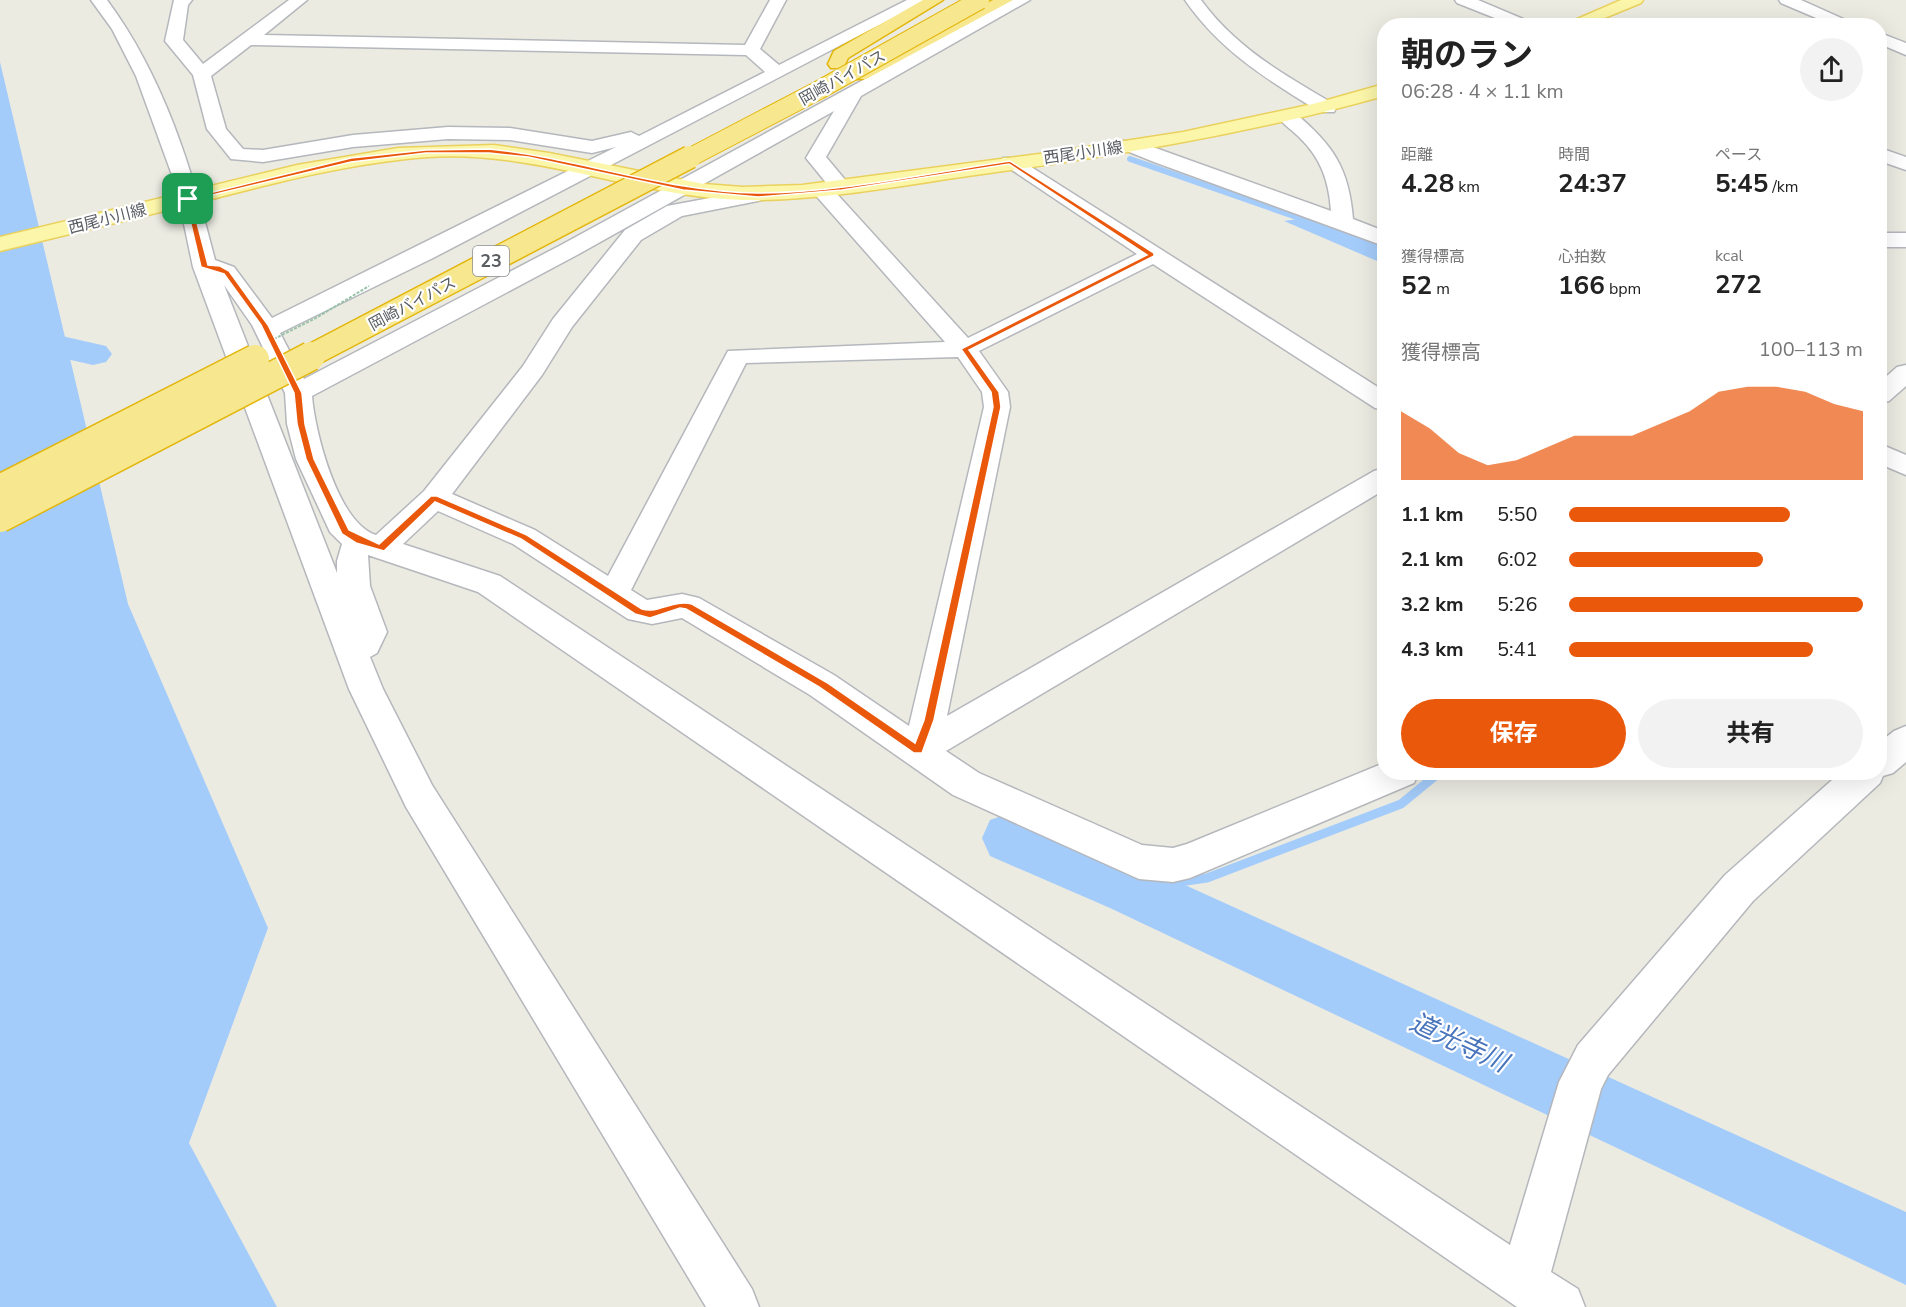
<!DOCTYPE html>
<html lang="ja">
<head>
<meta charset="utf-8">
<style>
	body { margin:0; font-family:"Nunito Sans","Noto Sans JP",sans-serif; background:#f2f2f2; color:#222; height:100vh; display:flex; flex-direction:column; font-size:22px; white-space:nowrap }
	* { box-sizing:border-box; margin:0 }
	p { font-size:20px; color:#767676 }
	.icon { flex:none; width:33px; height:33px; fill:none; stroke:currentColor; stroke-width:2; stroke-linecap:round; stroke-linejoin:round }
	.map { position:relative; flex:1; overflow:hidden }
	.panel { position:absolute; left:1377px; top:18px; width:510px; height:762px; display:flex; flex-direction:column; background:#fff; border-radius:24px; box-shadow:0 6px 24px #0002 }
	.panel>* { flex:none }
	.pin { position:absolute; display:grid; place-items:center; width:51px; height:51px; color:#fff; margin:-26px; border-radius:12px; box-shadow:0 3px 9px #0006 }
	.round { display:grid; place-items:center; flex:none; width:63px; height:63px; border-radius:32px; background:#f2f2f2 }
	.overview { display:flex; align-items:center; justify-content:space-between; height:102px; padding:0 24px }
	h1 { font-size:33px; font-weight:700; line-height:45px }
	.stats { display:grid; grid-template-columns:repeat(3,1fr); gap:9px; height:102px; padding:6px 24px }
	.stats div { display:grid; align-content:center }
	.stats b { font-size:26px; font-weight:700 }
	.stats small { font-size:16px; font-weight:400 }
	.stats p { font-size:16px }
	.chart { height:168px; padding:12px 24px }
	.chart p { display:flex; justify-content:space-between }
	.chart svg { width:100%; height:108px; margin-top:6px; fill:#ea580c; opacity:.7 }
	.cta { display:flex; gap:12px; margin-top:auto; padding:12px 24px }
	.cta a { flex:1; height:69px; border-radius:36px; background:#ea580c; color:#fff; font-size:24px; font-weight:700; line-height:69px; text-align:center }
	.cta a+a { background:#f2f2f2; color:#222 }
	ul { padding:0 24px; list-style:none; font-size:20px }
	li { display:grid; grid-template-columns:96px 72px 1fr; align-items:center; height:45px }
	li i { height:15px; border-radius:8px; background:#ea580c }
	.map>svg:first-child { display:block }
	.water { fill:#a4ccfa }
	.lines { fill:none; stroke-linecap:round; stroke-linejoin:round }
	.stream-far1 { stroke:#a4ccfa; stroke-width:6 }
	.stream { stroke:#a4ccfa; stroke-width:9 }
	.river { fill:#a4ccfa; fill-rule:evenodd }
	.minor-casing { stroke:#b4b7bc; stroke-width:3 }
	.major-casing { stroke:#ead15e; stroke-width:3 }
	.highway-casing { stroke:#e3b60c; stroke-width:3 }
	.minor { fill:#fff; fill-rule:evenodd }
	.major { fill:#fbf6a9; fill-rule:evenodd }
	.highway { fill:#f7e78e; fill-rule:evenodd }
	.highway-bridge-far2-casing { stroke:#e3b60c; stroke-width:20; stroke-linecap:butt }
	.highway-bridge-far1-casing { stroke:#e3b60c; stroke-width:25; stroke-linecap:butt }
	.highway-bridge-casing { stroke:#e3b60c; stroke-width:31; stroke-linecap:butt }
	.path-bridge { stroke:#99c3a9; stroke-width:2; stroke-dasharray:3 1.5; stroke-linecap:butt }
	.highway-bridge-far2 { stroke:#f7e78e; stroke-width:18 }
	.highway-bridge-far1 { stroke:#f7e78e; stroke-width:22 }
	.highway-bridge { stroke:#f7e78e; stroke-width:28 }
	.route { fill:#ea580c; stroke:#fff; stroke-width:1.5; fill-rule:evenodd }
	.labels { text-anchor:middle; stroke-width:4.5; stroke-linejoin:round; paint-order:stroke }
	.far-street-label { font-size:16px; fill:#5a5d62; stroke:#fff }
	.shield { fill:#fff; stroke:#8c8e91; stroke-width:1.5 }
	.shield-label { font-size:18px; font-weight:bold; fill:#5a5d62 }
	.near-water-label { font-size:26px; font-style:italic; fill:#4874bc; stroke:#fff }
</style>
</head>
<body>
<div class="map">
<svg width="1906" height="1307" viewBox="0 0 1906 1307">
	<rect width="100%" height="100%" fill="#ecebe2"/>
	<path class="water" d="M0 62 128 604 268 928 189 1143 277 1307H0Z
		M1319 216 1384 245V264L1284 221Z"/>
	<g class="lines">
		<path class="stream-far1" d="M1130 159 1311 222"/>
		<path class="stream" d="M1131 889 1207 878 1401 804 1440 772"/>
		<path class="river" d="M0 322 106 346 112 354 106 362 93 365 0 344Z
			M1010 813 1152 870 1906 1212V1285L1110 908 990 856 982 838 990 820Z"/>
		<g class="minor-casing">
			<path id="minor" d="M91 0H107C164 77 192 169 215 260L234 267 272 318 616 147 592 153 510 140 448 139 353 147 263 162 231 159 207 129 193 75 165 41 174 0H192L188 5 183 40 203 64 289 0H307L264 35 745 45 770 0H786L760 49 779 65 907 0H927L433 258 280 333 304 379 561 245 1010 0H1030L861 96 826 157 852 188 849 192 836 193 968 338 1137 254 1000 162 1003 158H1017L1384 391V410L1375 408 1153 264 979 351 1008 392 1010 407 947 716 1374 471 1384 468V490L946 751 979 773 1142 845 1173 848 1187 844 1384 763V772H1419L1414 783 1190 878 1173 882 1139 879 953 795 810 695 682 618 652 624 628 619 513 544 438 511 403 544 500 576 1510 1245 1559 1082 1578 1045 1725 875 1841 772H1880V742L1894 731 1906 726V762L1893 773 1883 776 1880 783 1753 901 1608 1075 1601 1089 1551 1272 1578 1289 1585 1307H1517L478 592 368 555 370 586 387 632 377 653 370 657 383 689 432 785 752 1289 759 1307H706L406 807 349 689 193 267 176 186 136 76 112 29ZM251 45 746 55 765 72 639 136 631 132 592 141 510 128 448 127 353 135 263 150 243 149 226 129 211 76ZM834 111 806 158 828 185 815 186 811 190 945 342 728 351 608 576 535 530 452 494 542 375 572 327 641 240 682 216 758 201 765 199 769 195 765 191 758 189 667 206 625 230 553 319 523 366 424 491 376 535C338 523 315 433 312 396L577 255ZM224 285 252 325 285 393 287 424 296 459 330 532 342 544 337 561V573ZM958 357 982 392 984 407 909 726 834 675 699 598 682 594 647 600 631 590 746 363Z
				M1185 0H1201C1235 47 1284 75 1334 104L1336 108 1334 112H1320C1268 80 1220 51 1185 0Z
				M1455 0H1478L1540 26H1515L1457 3Z
				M1779 0H1801L1859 26H1835L1781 3Z
				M1880 33 1906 43V55L1880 44Z
				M1288 111 1295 113C1333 145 1349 168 1353 219L1384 231V246L1154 162 1122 149 1119 145 1122 141H1136L1331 211C1329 181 1321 158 1299 137 1292 130 1284 125 1278 117Z
				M1880 148 1906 157V170L1880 161Z
				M1880 233H1906V247H1880Z
				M1906 365V386L1889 401 1880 403V382L1897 367Z
				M1880 444 1906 455V475L1880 464Z"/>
		</g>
		<g class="major-casing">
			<path id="major" d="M1621 0H1643L1641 3 1585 26H1561Z
				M1384 84V96C1248 134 1109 157 968 176 893 187 818 201 743 200 636 197 537 150 428 157 348 163 270 184 193 204 129 220 64 235 0 251V237L297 165 398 148 494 145 549 153 704 184 743 187 802 185 1047 153 1183 132 1313 104Z"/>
		</g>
		<g class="highway-casing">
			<path id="highway" d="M923 0H943L848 58 843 68H831L828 64 834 51Z
				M993 0H1013L866 79H854L851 75 854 71Z"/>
		</g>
		<use href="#minor" class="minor"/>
		<use href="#major" class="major"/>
		<use href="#highway" class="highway"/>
		<g class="highway-bridge-far2-casing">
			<path id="highway-bridge-far2" d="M687 159 819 90 980 0"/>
		</g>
		<g class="highway-bridge-far1-casing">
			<path id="highway-bridge-far1" d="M308 357 690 157"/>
		</g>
		<g class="highway-bridge-casing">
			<path id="highway-bridge" d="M0 489 255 359
				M0 518 311 356"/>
		</g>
		<path class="path-bridge" d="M274 339 316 318 369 286"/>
		<use href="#highway-bridge-far2" class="highway-bridge-far2"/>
		<use href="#highway-bridge-far1" class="highway-bridge-far1"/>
		<use href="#highway-bridge" class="highway-bridge"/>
	</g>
	<path class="route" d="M489 149C579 158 667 192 758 193 839 193 930 173 1010 161L1154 253V256L969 350 999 392 1001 407 934 720 922 753H914L819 687 686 609 680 608 650 618 635 614 521 539 435 502 384 551 356 543 342 534 306 459 297 424 294 393 261 325 224 274 201 267 185 199 351 158 426 150ZM426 153H489L528 157 683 190 758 197 842 190 1009 164 1147 255 961 349 991 392 993 407 924 720 915 743 826 682 692 604C673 599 659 614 642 609L527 535 437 496H431L379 544 349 530 314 459 305 424 302 393 268 325 229 271 220 266 208 265 191 200 351 162Z"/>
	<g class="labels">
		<g class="far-street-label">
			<text transform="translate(842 77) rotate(-29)" y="6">岡崎バイパス</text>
			<text transform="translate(1083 152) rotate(-8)" y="6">西尾小川線</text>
			<text transform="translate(107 218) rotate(-14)" y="6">西尾小川線</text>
			<text transform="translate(412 303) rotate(-28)" y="6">岡崎バイパス</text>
		</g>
		<rect class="shield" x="473" y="246" width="36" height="30" rx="4.5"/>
		<g class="shield-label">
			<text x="491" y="267">23</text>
		</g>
		<g class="near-water-label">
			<text transform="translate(1459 1042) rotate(25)" y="9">道光寺川</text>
		</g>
	</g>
</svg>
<div class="pin" style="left:188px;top:199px;background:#1e9e55"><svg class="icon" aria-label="arrive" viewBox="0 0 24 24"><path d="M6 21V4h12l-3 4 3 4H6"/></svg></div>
<section class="panel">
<div class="overview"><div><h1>朝のラン</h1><p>06:28 · 4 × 1.1 km</p></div><a class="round"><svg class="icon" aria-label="share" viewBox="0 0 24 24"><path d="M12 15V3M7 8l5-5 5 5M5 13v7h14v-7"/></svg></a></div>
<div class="stats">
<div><p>距離</p><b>4.28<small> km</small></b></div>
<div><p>時間</p><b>24:37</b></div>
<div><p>ペース</p><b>5:45<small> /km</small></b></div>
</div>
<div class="stats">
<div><p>獲得標高</p><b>52<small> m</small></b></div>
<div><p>心拍数</p><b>166<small> bpm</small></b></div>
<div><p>kcal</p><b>272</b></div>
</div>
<div class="chart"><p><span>獲得標高</span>100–113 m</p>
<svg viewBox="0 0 160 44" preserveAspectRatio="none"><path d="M0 44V16L10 23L20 33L30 38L40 36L50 31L60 26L70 26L80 26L90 21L100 16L110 8L120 6L130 6L140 8L150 13L160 16V44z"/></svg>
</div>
<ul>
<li><b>1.1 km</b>5:50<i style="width:75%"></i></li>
<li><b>2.1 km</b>6:02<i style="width:66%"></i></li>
<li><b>3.2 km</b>5:26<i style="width:100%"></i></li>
<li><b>4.3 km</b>5:41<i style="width:83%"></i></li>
</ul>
<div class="cta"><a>保存</a><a>共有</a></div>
</section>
</div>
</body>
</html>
